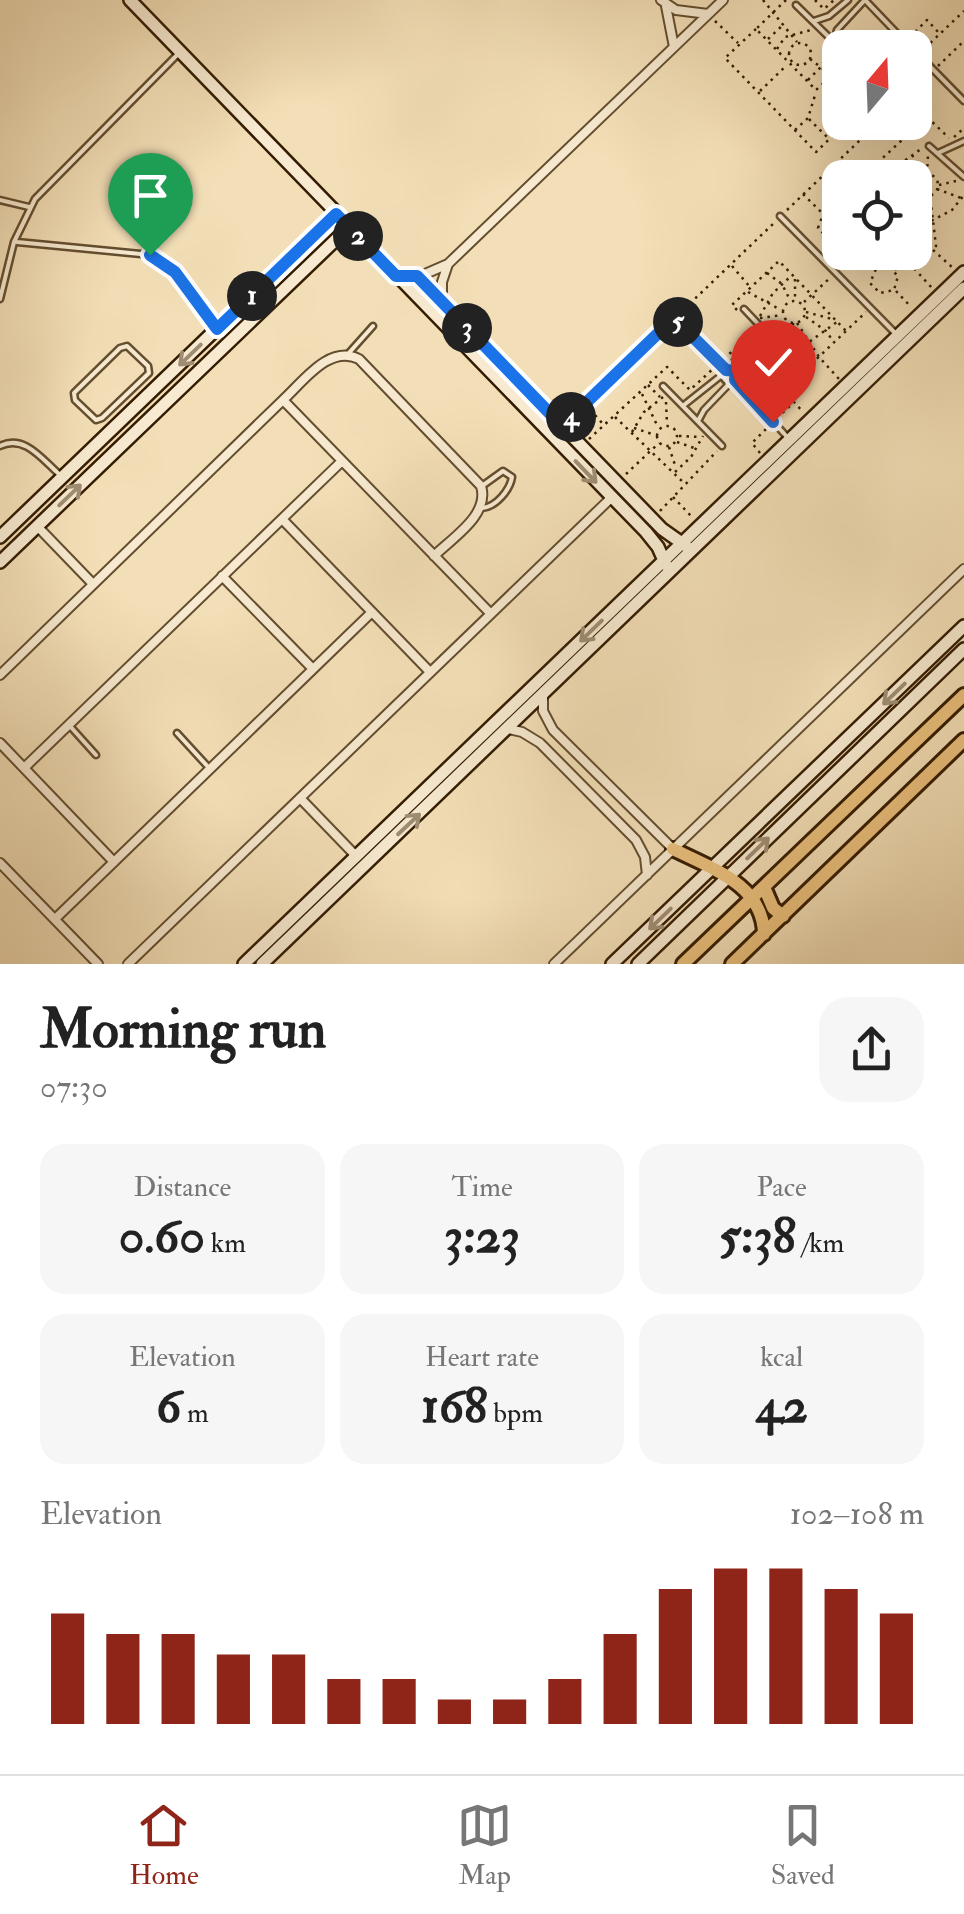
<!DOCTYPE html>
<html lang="en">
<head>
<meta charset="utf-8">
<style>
	body { margin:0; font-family:"IM FELL Double Pica",serif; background:#f6f6f6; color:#222; height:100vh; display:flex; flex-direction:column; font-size:38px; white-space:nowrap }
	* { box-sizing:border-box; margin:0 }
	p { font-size:32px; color:#767676 }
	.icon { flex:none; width:55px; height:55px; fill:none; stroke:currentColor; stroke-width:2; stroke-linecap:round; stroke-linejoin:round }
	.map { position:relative; height:964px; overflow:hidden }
	.details { display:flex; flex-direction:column; background:#fff; flex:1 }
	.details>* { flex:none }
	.needle { width:65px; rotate:19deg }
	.controls { position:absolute; left:822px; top:30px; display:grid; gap:20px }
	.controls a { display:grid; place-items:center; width:110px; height:110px; border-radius:20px; background:#fff; box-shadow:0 10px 40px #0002; font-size:50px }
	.pin { position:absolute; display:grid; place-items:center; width:85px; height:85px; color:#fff; margin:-102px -42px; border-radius:50% 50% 50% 0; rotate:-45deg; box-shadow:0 0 10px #0007 }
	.pin .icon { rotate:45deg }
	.km { position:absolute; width:50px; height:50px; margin:-25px; border-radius:50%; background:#222; color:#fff; font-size:28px; line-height:50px; text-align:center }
	.round { display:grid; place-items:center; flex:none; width:105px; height:105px; border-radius:30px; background:#f6f6f6 }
	.overview { display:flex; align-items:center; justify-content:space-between; height:170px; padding:0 40px }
	h1 { font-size:55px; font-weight:800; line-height:75px }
	.metrics { display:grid; grid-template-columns:repeat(3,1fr); gap:15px; height:170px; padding:10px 40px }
	.metrics div { display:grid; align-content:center; border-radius:25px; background:#f6f6f6; text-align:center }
	.metrics b { font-size:50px; font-weight:800 }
	.metrics small { font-size:28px; font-weight:400 }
	.metrics p { font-size:28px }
	.chart { height:280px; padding:20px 40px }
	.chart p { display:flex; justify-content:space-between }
	.chart svg { width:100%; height:180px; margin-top:10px; stroke:#8f2418; stroke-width:6 }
	.tab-bar { display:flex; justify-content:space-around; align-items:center; height:140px; border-top:2px solid #e0e0e0; background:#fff; font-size:28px; color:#767676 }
	.tab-bar a { display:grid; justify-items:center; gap:5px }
	.tab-bar .on { color:#8f2418 }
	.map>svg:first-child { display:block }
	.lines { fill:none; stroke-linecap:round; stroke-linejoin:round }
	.lane-casing { stroke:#644d2f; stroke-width:9 }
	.street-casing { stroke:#644d2f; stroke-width:12 }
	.secondary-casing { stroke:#341c02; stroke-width:16 }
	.primary-casing { stroke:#341c02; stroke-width:18 }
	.path { stroke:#341c02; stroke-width:2.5; stroke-dasharray:2.5 5; stroke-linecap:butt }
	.lane { stroke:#f7ead0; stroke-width:4 }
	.street { stroke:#f7ead0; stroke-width:8 }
	.secondary { stroke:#f7ead0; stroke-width:11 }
	.primary { stroke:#eac07c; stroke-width:12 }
	.oneway { stroke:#9f8d73 }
	.route-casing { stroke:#fff; stroke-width:20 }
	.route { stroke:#1a73e8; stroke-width:12 }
</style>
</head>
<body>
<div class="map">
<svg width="964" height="964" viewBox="0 0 964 964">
	<rect width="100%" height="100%" fill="#f3dfb7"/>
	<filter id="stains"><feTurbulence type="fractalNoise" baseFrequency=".002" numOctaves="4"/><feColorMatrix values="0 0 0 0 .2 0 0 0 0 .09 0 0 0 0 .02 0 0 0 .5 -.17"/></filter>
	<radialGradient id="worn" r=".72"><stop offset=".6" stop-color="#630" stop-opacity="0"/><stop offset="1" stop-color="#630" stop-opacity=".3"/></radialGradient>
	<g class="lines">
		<g class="lane-casing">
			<path id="lane" d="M866 1 911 48
				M796 5 840 48
				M814 21 829 16 848 0
				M834 42 837 30 863 2
				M915 51 964 101
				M929 146 964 177
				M938 153 964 141
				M0 200 29 207
				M780 216 895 333
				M17 242 151 255 175 272 214 325
				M0 299 14 242 35 199 178 54
				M744 309 794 362
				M674 318 726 369
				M127 346 148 366 149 373 102 418 96 420 75 400 74 393 120 348Z
				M348 354 373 326
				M723 375a7 7 0 1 1 14 0a7 7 0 1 1-14 0Z
				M727 369 757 340 763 329
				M737 375 765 348 776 344
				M735 380 789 439
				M663 386 722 446
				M684 405 723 374
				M698 421 704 410 731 382
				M0 446C24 434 42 459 59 474
				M482 486 503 471 512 477C510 490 496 507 482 508
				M69 725 96 755
				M177 733 210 769"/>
		</g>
		<g class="street-casing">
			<path id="street" d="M661 0 676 10 708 14
				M666 6 674 47
				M396 277 425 274 448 264 723 0
				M442 302V282L448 264
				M283 400 491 614
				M282 519 430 672
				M37 526 93 584
				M222 576 313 669
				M0 675 283 400C303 382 329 344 359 359L481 486C490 515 452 538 434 556
				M543 697V711L553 730 673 849
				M509 729 522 732 540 743 636 840 645 857 647 875
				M0 743 114 862
				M24 768 342 461
				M300 798 356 856
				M0 863 98 964
				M55 919 372 612
				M128 964 611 498
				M554 964 964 569"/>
		</g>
		<g class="secondary-casing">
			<path id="secondary" d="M130 0 646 532 658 547 666 565
				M417 276 662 529 686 546
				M0 537 336 214
				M0 562 349 227
				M244 964 964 272
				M262 964 964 288
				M612 964 964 626
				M638 964 964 649"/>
		</g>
		<g class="primary-casing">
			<path id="primary" d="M673 849C710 868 763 884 764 934
				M764 887 773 908 783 916
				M683 964 964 695
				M732 964 964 740"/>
		</g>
		<path class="path" d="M763 0 797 42
			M786 0 756 29 816 90 840 68
			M815 0 824 9 834 0
			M715 21 738 43
			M756 29 725 58 816 152 847 122
			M910 37 927 20 939 33
			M768 39 784 24
			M789 54a11 11 0 1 1 22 0a11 11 0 1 1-22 0Z
			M925 48 964 11
			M777 49 785 37 811 30
			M810 59 840 82
			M938 66 964 41
			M808 80 822 66 829 45
			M915 88 928 75
			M760 91 787 65
			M809 119 828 138
			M795 130 808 118 816 92
			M954 137 964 128
			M912 155 924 173
			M874 167 884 178
			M927 174 928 155
			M916 185a11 11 0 1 1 22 0a11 11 0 1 1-22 0Z
			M826 175 840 190
			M861 178 927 117 949 138
			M892 178 900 164 921 149
			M939 185 956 181
			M937 189 961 198
			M803 194 822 213
			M915 208 929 222 952 210 964 195
			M787 210 879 122
			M840 214 836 212 823 214 818 228 829 239 840 235
			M921 214 925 197
			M933 250 953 268
			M848 252 851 258 858 262 866 259 869 252
			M860 252 876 269 888 266 898 276 894 290 880 293 870 283 876 269
			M899 252 932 288
			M732 266 750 287
			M913 267 936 246 930 195
			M895 270 905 259
			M767 273 782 284 790 300
			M795 279V301
			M896 291 911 307
			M748 292 781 310
			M783 312a11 11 0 1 1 22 0a11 11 0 1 1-22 0Z
			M804 302 831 277
			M737 310 732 305 779 261 846 331
			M806 312 832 319
			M679 314 774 223
			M760 316 773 293 791 276
			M806 317 826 331 833 341
			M760 318 782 315
			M793 323 794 345
			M797 323 819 357 839 379
			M788 347 809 342 837 322
			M724 359 755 329
			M806 369 866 312
			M648 385 660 397
			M642 394 658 427
			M666 402 667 424
			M585 404 603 424
			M615 417 685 484
			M570 418 669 323
			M777 418 794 402 803 412
			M657 436a10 10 0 1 1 20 0a10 10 0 1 1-20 0Z
			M634 428 655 435
			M632 432 644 412 663 397
			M679 436 701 437
			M589 439 667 367 690 390 715 367
			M677 442 697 449
			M669 447 676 468
			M760 453 752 443 768 427
			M675 472 691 457 703 436
			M626 474 659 443
			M673 497 693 518
			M660 511 717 451"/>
		<use href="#lane" class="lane"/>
		<use href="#street" class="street"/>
		<use href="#secondary" class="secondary"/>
		<use href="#primary" class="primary"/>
	</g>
	<defs><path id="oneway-shaft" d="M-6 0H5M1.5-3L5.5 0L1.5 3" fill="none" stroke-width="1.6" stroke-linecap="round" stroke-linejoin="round" transform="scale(2.5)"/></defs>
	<g class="oneway">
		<use href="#oneway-shaft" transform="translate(190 355) rotate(136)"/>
		<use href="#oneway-shaft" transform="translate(586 472) rotate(46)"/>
		<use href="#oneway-shaft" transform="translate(70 495) rotate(-44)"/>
		<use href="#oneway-shaft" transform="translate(591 631) rotate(136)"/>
		<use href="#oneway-shaft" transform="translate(894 694) rotate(136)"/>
		<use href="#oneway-shaft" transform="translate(409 824) rotate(-43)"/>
		<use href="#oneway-shaft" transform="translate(758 848) rotate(-44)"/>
		<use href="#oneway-shaft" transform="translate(660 919) rotate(136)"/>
	</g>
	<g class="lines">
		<g class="route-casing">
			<path id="route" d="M150 255 175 272 217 329 336 214 396 276H417L562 426 674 318 726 370 736 371 735 380 773 422"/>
		</g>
		<use href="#route" class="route"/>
	</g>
	<rect width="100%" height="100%" filter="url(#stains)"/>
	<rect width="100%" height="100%" fill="url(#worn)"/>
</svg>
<div class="controls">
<a><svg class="needle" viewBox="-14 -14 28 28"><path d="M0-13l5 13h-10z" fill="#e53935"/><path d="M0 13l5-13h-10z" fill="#767676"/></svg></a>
<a><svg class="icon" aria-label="locate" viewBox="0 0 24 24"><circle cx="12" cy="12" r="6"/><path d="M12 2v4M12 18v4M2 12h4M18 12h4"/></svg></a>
</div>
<div class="pin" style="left:150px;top:255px;background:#1e9e55"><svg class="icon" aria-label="arrive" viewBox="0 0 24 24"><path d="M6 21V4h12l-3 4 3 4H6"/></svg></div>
<div class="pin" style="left:773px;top:422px;background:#d93025"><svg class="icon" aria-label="check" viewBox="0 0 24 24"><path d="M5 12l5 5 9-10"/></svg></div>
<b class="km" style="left:252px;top:296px">1</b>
<b class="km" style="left:358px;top:236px">2</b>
<b class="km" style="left:467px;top:328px">3</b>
<b class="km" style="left:571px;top:417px">4</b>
<b class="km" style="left:678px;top:322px">5</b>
</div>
<section class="details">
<div class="overview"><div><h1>Morning run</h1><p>07:30</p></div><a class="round"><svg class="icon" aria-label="share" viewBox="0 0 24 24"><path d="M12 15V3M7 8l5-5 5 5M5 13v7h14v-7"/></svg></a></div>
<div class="metrics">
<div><p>Distance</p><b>0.60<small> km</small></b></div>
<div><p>Time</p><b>3:23</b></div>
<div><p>Pace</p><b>5:38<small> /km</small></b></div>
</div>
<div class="metrics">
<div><p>Elevation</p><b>6<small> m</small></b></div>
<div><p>Heart rate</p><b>168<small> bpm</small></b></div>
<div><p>kcal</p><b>42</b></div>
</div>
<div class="chart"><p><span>Elevation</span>102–108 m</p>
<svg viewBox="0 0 160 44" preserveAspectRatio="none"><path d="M5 44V17M15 44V22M25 44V22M35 44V27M45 44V27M55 44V33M65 44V33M75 44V38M85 44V38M95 44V33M105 44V22M115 44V11M125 44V6M135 44V6M145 44V11M155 44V17"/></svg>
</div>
</section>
<nav class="tab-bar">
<a class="on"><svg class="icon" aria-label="home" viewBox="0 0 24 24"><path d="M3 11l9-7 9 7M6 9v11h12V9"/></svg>Home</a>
<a><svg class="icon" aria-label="map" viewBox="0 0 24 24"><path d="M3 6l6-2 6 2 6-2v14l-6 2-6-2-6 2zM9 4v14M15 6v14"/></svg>Map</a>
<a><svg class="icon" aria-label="saved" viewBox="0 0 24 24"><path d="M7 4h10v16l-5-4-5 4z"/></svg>Saved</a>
</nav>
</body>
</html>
